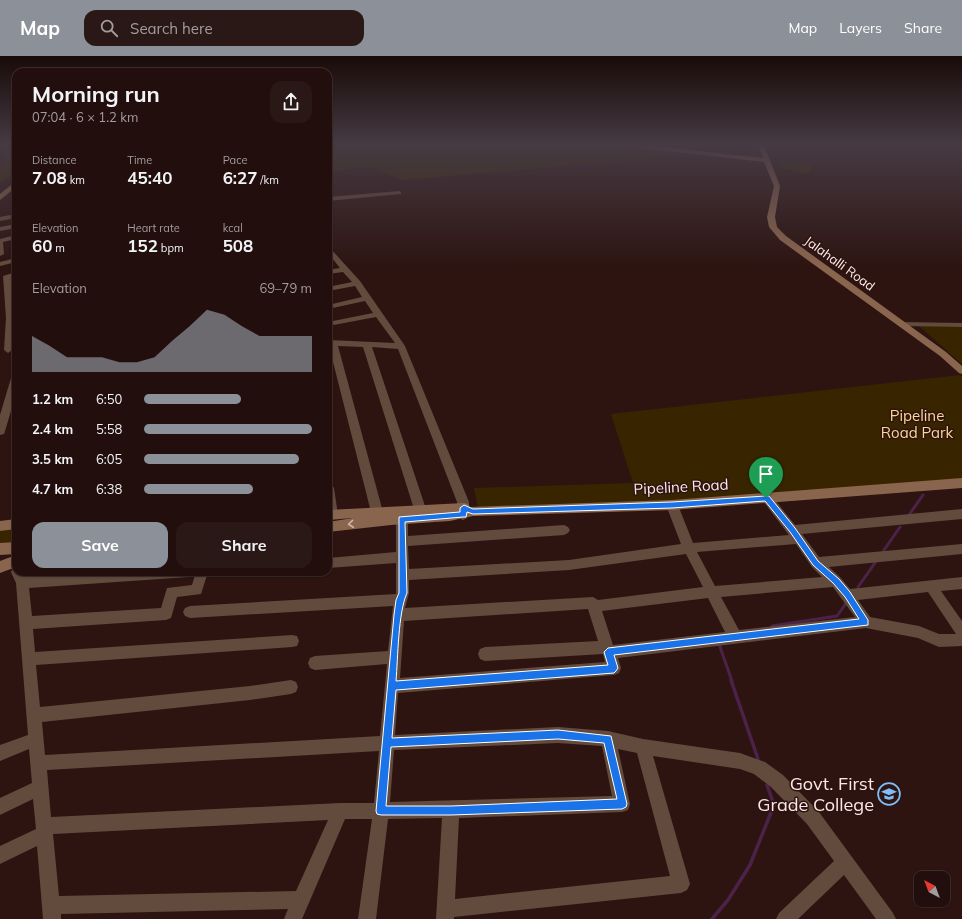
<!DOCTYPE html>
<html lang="en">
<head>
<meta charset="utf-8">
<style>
	body { margin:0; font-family:Mulish,sans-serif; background:#2a1816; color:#f1f3f6; height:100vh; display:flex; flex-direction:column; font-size:15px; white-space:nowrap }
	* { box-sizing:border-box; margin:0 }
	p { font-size:13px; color:#a29c9d }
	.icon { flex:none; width:22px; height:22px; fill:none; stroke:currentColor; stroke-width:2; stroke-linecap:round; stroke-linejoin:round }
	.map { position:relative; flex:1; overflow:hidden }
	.side { position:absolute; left:12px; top:12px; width:320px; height:508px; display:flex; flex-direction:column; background:#220f0d; border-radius:12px; box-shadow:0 1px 3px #0004,0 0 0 1px #3f2f2e }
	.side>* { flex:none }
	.needle { width:26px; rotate:319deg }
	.tools { position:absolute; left:914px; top:815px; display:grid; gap:8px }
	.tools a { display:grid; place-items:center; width:36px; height:36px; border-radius:8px; background:#220f0d; box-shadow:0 1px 3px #0004,0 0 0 1px #3f2f2e; font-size:20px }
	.pin { position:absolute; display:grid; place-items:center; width:34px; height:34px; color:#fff; margin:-41px -17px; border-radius:50% 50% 50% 0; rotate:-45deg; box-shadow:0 0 4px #0007 }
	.pin .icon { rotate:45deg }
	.round { display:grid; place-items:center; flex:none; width:42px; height:42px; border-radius:12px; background:#2a1816 }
	.overview { display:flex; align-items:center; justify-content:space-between; height:68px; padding:0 20px }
	h1 { font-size:22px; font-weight:700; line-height:30px }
	.stats { display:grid; grid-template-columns:repeat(3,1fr); gap:6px; height:68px; padding:4px 20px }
	.stats div { display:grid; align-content:center }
	.stats b { font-size:17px; font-weight:700 }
	.stats small { font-size:11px; font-weight:400 }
	.stats p { font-size:11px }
	.chart { height:112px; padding:8px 20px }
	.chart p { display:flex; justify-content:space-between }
	.chart svg { width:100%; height:72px; margin-top:4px; fill:#8c9099; opacity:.7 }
	.primary-button { display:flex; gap:8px; margin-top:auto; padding:8px 20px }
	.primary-button a { flex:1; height:46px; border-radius:12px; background:#8c9099; color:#fff; font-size:16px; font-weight:700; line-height:46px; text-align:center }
	.primary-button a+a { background:#2a1816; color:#f1f3f6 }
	ul { padding:0 20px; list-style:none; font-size:13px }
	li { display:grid; grid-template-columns:64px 48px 1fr; align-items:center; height:30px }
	li i { height:10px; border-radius:5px; background:#8c9099 }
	header { display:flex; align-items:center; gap:24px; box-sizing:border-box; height:56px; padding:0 20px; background:#8c9099; color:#fff }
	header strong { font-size:19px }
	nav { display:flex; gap:22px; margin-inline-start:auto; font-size:14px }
	.search { width:280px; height:36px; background:#2a1816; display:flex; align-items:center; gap:10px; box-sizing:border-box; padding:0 14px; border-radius:12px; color:#a29c9d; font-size:15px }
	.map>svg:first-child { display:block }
	.green { fill:#382500 }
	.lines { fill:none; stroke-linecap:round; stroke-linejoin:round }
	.stream-far1 { stroke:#4d2249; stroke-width:3 }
	.stream { stroke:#4d2249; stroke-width:3.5 }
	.street { fill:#624b3c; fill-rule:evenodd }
	.secondary { fill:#8a654e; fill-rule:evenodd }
	.oneway { stroke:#ceb4aa }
	.route { fill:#1a73e8; stroke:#fff; fill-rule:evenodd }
	.labels { text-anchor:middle; stroke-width:3; stroke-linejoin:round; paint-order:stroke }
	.far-street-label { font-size:13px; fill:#fce9e7; stroke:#2d1411 }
	.park-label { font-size:15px; fill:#fdd795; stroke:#2d1411 }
	.street-label { font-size:15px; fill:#fce9e7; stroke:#2d1411 }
	.near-poi-label { font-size:18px; fill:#fce9e7; stroke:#2d1411; text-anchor:end }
</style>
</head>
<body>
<header>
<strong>Map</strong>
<div class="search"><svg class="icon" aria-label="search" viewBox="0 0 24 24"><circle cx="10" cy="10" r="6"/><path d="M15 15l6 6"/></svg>Search here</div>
<nav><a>Map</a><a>Layers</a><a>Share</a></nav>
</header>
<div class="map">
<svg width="962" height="863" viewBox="0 0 962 863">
	<rect width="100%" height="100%" fill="#2d1411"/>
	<path class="green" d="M328 89H613L690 99 402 124 371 110 328 116Z
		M3 93H16V115L0 128V113L6 104Z
		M783 104 812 109 808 118 779 112Z
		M919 270 962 271V308Z
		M960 319 962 321V426L672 447 478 452 474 432 633 427 611 358Z
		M16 471V491L0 492V472Z"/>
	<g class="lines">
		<path class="stream-far1" d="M909 459 923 439
			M882 497 900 471
			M858 531 877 504
			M772 570 837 560 847 546
			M719 588 732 625"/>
		<path class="stream" d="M731 624 758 703
			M712 863 728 844 750 809 774 749 767 729"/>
		<path class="street" d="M399 135 401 136V138L328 145V141Z
			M16 158V162L0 165V161Z
			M16 168V172L0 175V171Z
			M16 179V183L3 186 4 198 0 200V183Z
			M328 191 330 192 360 225 405 290 469 446V459L467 462 463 464 459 462 457 459V446L398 293 372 291 426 453 424 456 420 458 416 456 414 453 363 291 338 290 383 456 381 459 377 461 373 459 371 456 329 290H328V284L395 287 376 261 328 270V266L373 257 365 245 328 253V249L362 241 355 230 328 235V231L352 226 343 216 328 218V214L340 212 328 197Z
			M16 202V206L0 210V206Z
			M16 216V220L11 221 14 262 12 294 8 297 4 294 6 262 3 220Z
			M899 266 962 267V271L902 270H899L898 268Z
			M16 319V338L5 375 4 378 0 379V359L11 322Z
			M328 428 332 429 334 432 338 459 336 462 332 464 328 462Z
			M767 438 771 439 795 469 962 453V463L802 478 819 501 962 488V498L829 511 840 521 850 533 962 521V533L941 535 962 565V590L939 591 918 582 866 572 618 602 621 612 619 617 614 619 398 637 395 679 558 671 608 675 643 683 740 697 765 706 783 719 819 756 893 857 896 863H876L844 819 798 863H776L779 857 834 805 807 768 771 731 754 718 740 713 653 700 690 828 687 834 681 837 454 861V863H436L442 762 388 763 376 863H358L372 763H345L302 863H284L288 853 61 858V863H43L37 790 0 808V790L36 773 33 743 0 759V742L32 727 29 693 0 705V689L28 679 16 527 11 516 13 512 16 511V516H23L26 521 105 516H195L193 520 189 521 29 532 32 560 161 552 167 532 192 529 196 516H208L201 538 177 541 171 562 166 564 33 573 35 596 292 579 297 580 299 585 297 590 292 591 36 609 40 651 250 630 291 624 296 626 298 631 296 636 291 638 250 644 42 666 45 699 380 680 387 608 315 614 310 612 308 607 310 602 315 600 388 595 393 550 190 562 185 560 183 556 185 552 190 550 396 538V507L328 512V502L396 496V463L398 460 402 458 406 460 408 463V480L564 469 568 471 570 474 568 477 564 479 408 490 409 513 569 504 681 488 666 449 668 446 672 444 676 446 678 449 693 487 789 479 763 445 761 442 763 439ZM796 488 812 511 822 521 715 530 697 496ZM686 498 703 531 598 544 593 541 405 552 409 537V524L569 514ZM833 531 855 561 739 574 721 541ZM928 536 956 578H939L919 570 870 561 858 544ZM708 542 725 576 613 589 602 555ZM588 553 598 585 485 591 480 593 478 598 480 603 485 605 603 598 605 606 400 622 404 565ZM558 687 602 690 612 740 390 746 394 694ZM618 693 637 697 670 820 455 843 459 762 622 756 628 754 630 748ZM379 695 374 747H340L51 761 47 714ZM328 764 296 835 59 840 53 778Z"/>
		<path class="secondary" d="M629 89H645L763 102 758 89H764L780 130 775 161 777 171 786 180 946 296 962 310V318L959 317 940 300 780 184 769 171 767 161 774 130 764 106 632 91Z
			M16 125V131L0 144V138Z
			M962 422V432L672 454 473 460 450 465 391 469 328 476V466L353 462 328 464V454L464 447 468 448 470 451 672 444Z
			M16 463V473L0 475V465Z
			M16 486V498L0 499V487Z
			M16 499V511L0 517V505Z"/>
	</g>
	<defs><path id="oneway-chevron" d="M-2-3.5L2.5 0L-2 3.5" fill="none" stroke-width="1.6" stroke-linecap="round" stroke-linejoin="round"/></defs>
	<use class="oneway" href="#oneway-chevron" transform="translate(351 468) rotate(174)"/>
	<linearGradient id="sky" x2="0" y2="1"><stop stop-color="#190b09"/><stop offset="0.42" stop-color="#463a43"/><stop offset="1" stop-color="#463a43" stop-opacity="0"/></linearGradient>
	<rect width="962" height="210" fill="url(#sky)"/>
	<path class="route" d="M766 440H769L795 472 818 505 839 523 850 536 868 564V569L614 599 618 612 616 615 614 617 396 634 392 682 558 674 611 680 627 748 626 751 622 753 451 759H381L377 758 376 755 394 559 396 544 399 537V461L460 456V452L464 449 473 453 672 446ZM765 445 790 476 813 509 833 527 845 541 859 563 608 592 604 596 608 609 396 625C398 602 398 557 407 537L405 466 463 461H466L467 456 473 458 672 452ZM558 683 604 687 617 743 451 750H386L391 691Z"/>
	<defs>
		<g id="university-ring" transform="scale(1.15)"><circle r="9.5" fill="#2d1411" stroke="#7ebdf9" stroke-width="1.5"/><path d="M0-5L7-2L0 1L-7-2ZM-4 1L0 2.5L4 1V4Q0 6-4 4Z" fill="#7ebdf9"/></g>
	</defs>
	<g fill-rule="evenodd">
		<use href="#university-ring" x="889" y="738"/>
	</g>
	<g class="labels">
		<g class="far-street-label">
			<text transform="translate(840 207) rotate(36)" y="5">Jalahalli Road</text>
		</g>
		<g class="park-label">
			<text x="917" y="365">Pipeline<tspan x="917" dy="17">Road Park</tspan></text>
		</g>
		<g class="street-label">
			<text transform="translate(681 431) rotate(-3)" y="5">Pipeline Road</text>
		</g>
		<g class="near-poi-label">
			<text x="874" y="734">Govt. First<tspan x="874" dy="21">Grade College</tspan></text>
		</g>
	</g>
</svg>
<div class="tools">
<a><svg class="needle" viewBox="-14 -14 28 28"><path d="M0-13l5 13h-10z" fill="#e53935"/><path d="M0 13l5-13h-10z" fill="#a29c9d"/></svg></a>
</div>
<div class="pin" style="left:766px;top:442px;background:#1e9e55"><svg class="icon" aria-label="arrive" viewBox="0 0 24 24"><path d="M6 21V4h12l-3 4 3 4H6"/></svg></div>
<section class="side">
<div class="overview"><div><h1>Morning run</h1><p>07:04 · 6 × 1.2 km</p></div><a class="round"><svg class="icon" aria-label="share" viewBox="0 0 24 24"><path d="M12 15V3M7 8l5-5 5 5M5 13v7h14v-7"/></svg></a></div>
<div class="stats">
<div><p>Distance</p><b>7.08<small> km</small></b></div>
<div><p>Time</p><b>45:40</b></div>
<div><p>Pace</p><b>6:27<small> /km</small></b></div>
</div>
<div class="stats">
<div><p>Elevation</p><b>60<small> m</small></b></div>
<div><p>Heart rate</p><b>152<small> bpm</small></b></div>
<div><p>kcal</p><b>508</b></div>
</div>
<div class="chart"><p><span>Elevation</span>69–79 m</p>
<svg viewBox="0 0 160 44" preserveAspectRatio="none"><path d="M0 44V22L10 28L20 35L30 35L40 35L50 38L60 38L70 35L80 25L90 16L100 6L110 9L120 16L130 22L140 22L150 22L160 22V44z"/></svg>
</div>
<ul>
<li><b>1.2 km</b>6:50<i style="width:58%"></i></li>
<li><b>2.4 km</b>5:58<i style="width:100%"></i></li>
<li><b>3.5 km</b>6:05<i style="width:92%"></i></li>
<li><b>4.7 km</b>6:38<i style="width:65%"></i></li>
</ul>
<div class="primary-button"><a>Save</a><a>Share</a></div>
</section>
</div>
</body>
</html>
